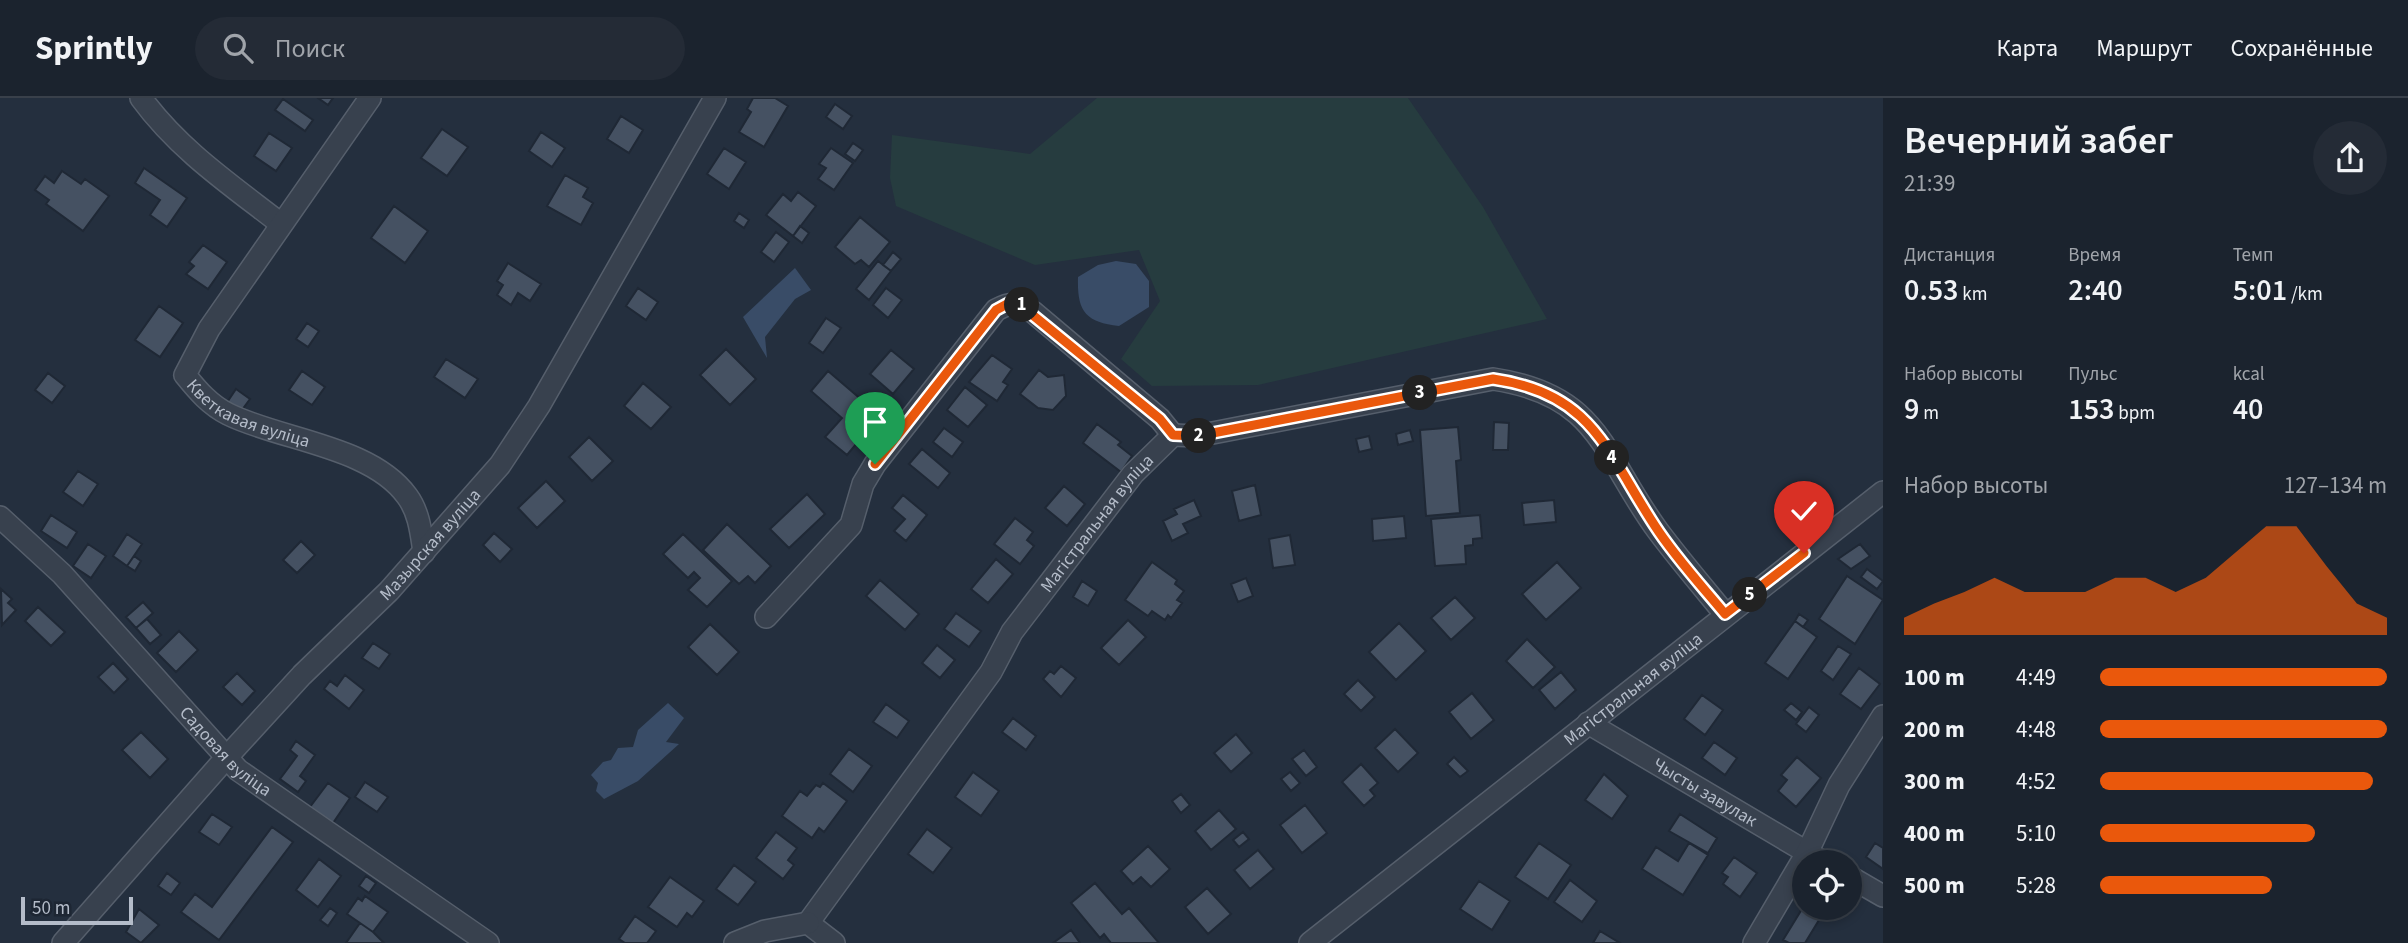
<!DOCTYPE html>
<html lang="ru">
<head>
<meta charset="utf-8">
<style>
	body { margin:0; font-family:"Source Sans 3",sans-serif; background:#242b36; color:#f1f3f6; height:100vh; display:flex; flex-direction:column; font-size:26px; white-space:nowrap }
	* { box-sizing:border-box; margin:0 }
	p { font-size:23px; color:#a0a4aa }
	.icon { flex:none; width:38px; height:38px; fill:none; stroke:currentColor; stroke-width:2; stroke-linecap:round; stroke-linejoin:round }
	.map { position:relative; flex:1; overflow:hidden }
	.drawer { display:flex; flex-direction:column; background:#1b232e; width:525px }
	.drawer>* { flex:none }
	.fabs { position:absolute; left:1792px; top:752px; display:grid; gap:14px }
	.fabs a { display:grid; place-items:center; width:70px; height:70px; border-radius:50%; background:#1b232e; box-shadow:0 4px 10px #0003,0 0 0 2px #39404a; font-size:35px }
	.scale { position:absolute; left:21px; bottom:18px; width:112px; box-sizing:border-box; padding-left:7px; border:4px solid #b4bcc9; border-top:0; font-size:19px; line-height:24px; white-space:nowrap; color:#b4bcc9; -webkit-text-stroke:5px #1d2633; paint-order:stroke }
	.pin { position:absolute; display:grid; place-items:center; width:60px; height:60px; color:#fff; margin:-72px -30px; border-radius:50% 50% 50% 0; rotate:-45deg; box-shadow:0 0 7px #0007 }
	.pin .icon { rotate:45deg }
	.km { position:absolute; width:35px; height:35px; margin:-18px; border-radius:50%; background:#222; color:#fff; font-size:19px; line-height:35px; text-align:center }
	.round { display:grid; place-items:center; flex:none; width:74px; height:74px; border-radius:37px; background:#242b36 }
	.overview { display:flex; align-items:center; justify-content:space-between; height:119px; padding:0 21px }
	h1 { font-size:38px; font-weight:600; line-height:52px }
	.figures { display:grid; grid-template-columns:repeat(3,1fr); gap:10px; height:119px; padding:7px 21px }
	.figures div { display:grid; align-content:center }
	.figures b { font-size:30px; font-weight:600 }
	.figures small { font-size:19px; font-weight:400 }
	.figures p { font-size:19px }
	.chart { height:196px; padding:14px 21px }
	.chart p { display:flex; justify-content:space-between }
	.chart svg { width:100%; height:126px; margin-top:7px; fill:#ea580c; opacity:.7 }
	ul { padding:0 21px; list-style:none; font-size:23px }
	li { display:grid; grid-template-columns:112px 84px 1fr; align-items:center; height:52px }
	li i { height:18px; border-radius:9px; background:#ea580c }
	header { display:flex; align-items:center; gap:42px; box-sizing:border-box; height:98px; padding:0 35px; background:#1b232e; border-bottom:2px solid #39404a }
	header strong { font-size:33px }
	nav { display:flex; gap:38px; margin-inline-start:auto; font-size:24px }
	.search { width:490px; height:63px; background:#242b36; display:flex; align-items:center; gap:18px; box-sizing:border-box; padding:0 24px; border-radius:38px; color:#a0a4aa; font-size:26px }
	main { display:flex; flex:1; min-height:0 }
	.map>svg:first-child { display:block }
	.green { fill:#263c3f }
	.water { fill:#394c67 }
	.building { fill:#455162; stroke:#1f2835; stroke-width:2 }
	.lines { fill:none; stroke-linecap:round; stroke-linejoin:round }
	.minor-casing { stroke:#565f6c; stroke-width:24 }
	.minor { stroke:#38414e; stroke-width:21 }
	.route-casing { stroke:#fff; stroke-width:14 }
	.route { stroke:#ea580c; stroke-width:9 }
	.labels { text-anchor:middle; stroke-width:7; stroke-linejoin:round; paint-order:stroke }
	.street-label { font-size:18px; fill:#b4bcc9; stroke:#1d2633 }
</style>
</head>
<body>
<header>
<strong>Sprintly</strong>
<div class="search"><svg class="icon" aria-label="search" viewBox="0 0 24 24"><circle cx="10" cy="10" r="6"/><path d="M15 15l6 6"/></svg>Поиск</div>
<nav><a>Карта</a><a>Маршрут</a><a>Сохранённые</a></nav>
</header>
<main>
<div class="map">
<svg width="1883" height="845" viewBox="0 0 1883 845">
	<rect width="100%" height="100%" fill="#242f3e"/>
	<path class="green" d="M1097 0H1408L1483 109 1547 221 1258 287 1152 288 1121 261 1160 203 1139 152 1035 167 896 108 890 80 892 37 1030 56Z"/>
	<path class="water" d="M1116 163 1136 166 1149 183V209L1119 228C1085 224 1077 213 1078 179L1098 167Z
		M795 170 811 192 795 201 765 239 767 260 743 219Z
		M668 605 684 620 666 644 679 646 638 683 604 701 596 693 598 685 591 677 603 664 611 662 618 650 633 649 638 632Z"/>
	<path class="building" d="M318 0H333L328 7Z
		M753 0H775L788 8 764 49 739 34 751 14 747 11Z
		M283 1 313 22 305 33 275 12Z
		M835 6 852 18 843 31 826 19Z
		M621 18 643 32 629 55 607 41Z
		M442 31 468 49 447 78 421 60Z
		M541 34 565 50 552 69 529 53Z
		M269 35 292 50 276 73 254 58Z
		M853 45 863 52 855 63 845 56Z
		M724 50 746 64 729 91 707 76Z
		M831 50 853 65 834 92 818 81 826 70 819 66Z
		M144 70 187 100 167 129 150 117 160 102 135 85Z
		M62 73 81 86 85 81 109 98 83 133 46 106 49 102 35 92 45 78 54 85Z
		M565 77 588 90 583 99 593 105 581 127 547 108Z
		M798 94 816 108 793 138 766 117 783 96 791 103Z
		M394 108 428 133 405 165 371 140Z
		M739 115 749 122 744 130 734 123Z
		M860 119 890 144 869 169 861 162 855 166 835 149Z
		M800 128 809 135 802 145 793 138Z
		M776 134 789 144 774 164 761 154Z
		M203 147 227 164 208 191 186 176 194 168 189 164Z
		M893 154 901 161 891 173 883 167Z
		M878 163 891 173 869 202 856 191Z
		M508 165 541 186 530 203 518 195 511 207 497 197 503 187 497 183Z
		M638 190 658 204 646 222 626 208Z
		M886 190 902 202 888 220 873 207Z
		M159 208 183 225 160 259 135 242Z
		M826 220 841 230 823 255 809 245Z
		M307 225 319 233 308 249 296 241Z
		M726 251 756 281 730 307 700 277Z
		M891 252 914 271 893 296 870 276Z
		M992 257 1012 271 1003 284 1008 287 997 303 969 284Z
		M446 261 478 281 465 300 434 279Z
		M1039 272 1048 279 1064 277 1066 298 1053 312 1038 310 1020 296Z
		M302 273 325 289 312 307 289 292Z
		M828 273 884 321 871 337 867 333 847 357 825 339 842 320 811 293Z
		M48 275 65 288 52 305 35 292Z
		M643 285 671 309 651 331 624 308Z
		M965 289 987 307 968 329 947 312Z
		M236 291 250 301 239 316 226 306Z
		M1494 324 1509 325 1508 352H1493Z
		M1097 326 1121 344 1118 347 1132 358 1121 374 1083 345Z
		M1458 329 1461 362 1456 363 1460 415 1426 418 1420 332Z
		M944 330 963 344 952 359 933 344Z
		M1410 332 1413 343 1398 347 1396 336Z
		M1369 338 1372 351 1359 354 1356 341Z
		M589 339 613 363 592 383 569 359Z
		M922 351 950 375 938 390 909 366Z
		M78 373 98 386 83 408 63 394Z
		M546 383 565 403 537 430 518 410Z
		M1255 387 1261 417 1239 423 1232 393Z
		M1064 388 1085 406 1067 428 1045 410Z
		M807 396 825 416 789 450 770 431Z
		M903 397 927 417 906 443 894 433 905 421 892 410Z
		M1194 402 1201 418 1183 426 1188 435 1172 443 1163 423 1177 416 1174 411Z
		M1554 402 1556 424 1524 427 1522 405Z
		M51 417 77 434 67 450 41 433Z
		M1480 417 1482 440 1473 441V447L1465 448 1466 466 1435 468 1431 421Z
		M1404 418 1406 440 1373 443 1372 421Z
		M1015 420 1033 434 1027 442 1034 448 1020 466 994 446Z
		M727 426 771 468 755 485 748 478 739 486 703 452Z
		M494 435 512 451 500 464 483 447Z
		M127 436 142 446 127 468 113 458Z
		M683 436 732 483 707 509 688 492 700 480 694 474 688 480 663 456Z
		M1290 437 1295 467 1273 470 1269 441Z
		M301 443 315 457 297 475 283 462Z
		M88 446 106 458 91 480 73 468Z
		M1860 446 1870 458 1851 471 1838 461Z
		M134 458 141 463 135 473 127 468Z
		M996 461 1013 476 988 505 971 491Z
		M1152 464 1177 482 1175 486 1184 493 1177 502 1182 505 1171 520 1168 517 1165 522 1152 513 1148 518 1125 502Z
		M1557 464 1581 490 1546 522 1522 496Z
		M1867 471 1883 483 1877 491 1861 479Z
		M1847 478 1883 502 1855 546 1819 521Z
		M1246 480 1253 498 1238 504 1231 486Z
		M880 482 919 516 905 532 866 498Z
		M1082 483 1097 493 1088 508 1073 499Z
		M1 491 12 501 8 505 16 512 2 527Z
		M1455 499 1475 520 1451 542 1431 520Z
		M143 504 153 515 136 530 126 519Z
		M38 509 65 534 51 548 25 523Z
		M956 515 981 533 969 549 944 531Z
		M1799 516 1808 522 1803 529 1795 523Z
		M147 521 161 537 150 546 136 530Z
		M1128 522 1146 539 1119 567 1101 550Z
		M1795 523 1817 539 1788 581 1765 565Z
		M1399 525 1426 553 1396 582 1369 554Z
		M710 526 739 554 717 577 688 549Z
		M179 533 198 552 176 574 157 555Z
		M1527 541 1555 569 1533 590 1506 563Z
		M373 545 390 556 379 571 362 560Z
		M937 547 955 562 940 580 922 565Z
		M1838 548 1851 556 1833 582 1821 573Z
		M113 565 128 581 114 595 98 579Z
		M1061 568 1076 580 1061 599 1043 581 1050 573 1054 576Z
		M1859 570 1880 586 1861 611 1840 596Z
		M1561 574 1576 592 1555 611 1539 592Z
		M237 575 255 593 242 607 223 589Z
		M345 577 364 592 349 611 324 591 330 583 337 588Z
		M1358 582 1375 599 1361 613 1344 596Z
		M1472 595 1494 622 1471 641 1449 614Z
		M1702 597 1723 612 1705 637 1684 621Z
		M1791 605 1802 614 1796 622 1784 612Z
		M886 606 909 623 897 640 873 624Z
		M1809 609 1819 617 1806 634 1796 626Z
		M1013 620 1036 638 1026 652 1002 634Z
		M1395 631 1418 655 1398 674 1375 650Z
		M141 634 168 661 150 680 122 652Z
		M1236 636 1252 655 1231 674 1214 655Z
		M296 643 315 657 300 678 306 683 298 694 280 681 297 658 290 652Z
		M1714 644 1737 660 1725 677 1702 660Z
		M849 651 872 668 853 694 830 676Z
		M1304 652 1317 669 1306 678 1292 661Z
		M1454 659 1468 673 1460 679 1447 666Z
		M1797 659 1821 680 1796 709 1778 693 1787 682 1781 677Z
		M1361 666 1378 685 1370 692 1375 698 1364 708 1342 684Z
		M973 674 999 693 981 718 955 699Z
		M1290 674 1300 685 1291 693 1281 681Z
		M1604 676 1628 698 1612 721 1585 702Z
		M365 684 388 699 377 714 355 699Z
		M328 685 350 700 333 725 310 709Z
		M823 685 847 703 824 734 819 730 812 740 782 718 800 693 807 698 816 687 820 689Z
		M1181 696 1190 707 1181 715 1172 703Z
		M1305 707 1327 735 1302 755 1280 727Z
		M1219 712 1236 731 1211 752 1195 733Z
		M212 716 232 729 219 747 199 734Z
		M1680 716 1717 740 1708 755 1669 733Z
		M272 729 293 744 219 842 181 814 195 796 212 809Z
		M927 731 952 750 933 775 908 756Z
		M776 734 797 750 788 762 794 767 783 781 756 760Z
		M1243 734 1249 741 1239 749 1233 742Z
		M1539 745 1571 767 1548 801 1515 779Z
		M1689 745 1708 757 1683 797 1642 771 1656 749 1678 763Z
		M1875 745 1883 750V771L1866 759Z
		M1148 748 1170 771 1151 789 1141 779 1133 786 1121 773Z
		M1258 752 1274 771 1250 791 1234 772Z
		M1734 759 1757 775 1740 799 1723 786 1728 779 1722 775Z
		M319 761 341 778 318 809 296 792Z
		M734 767 756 784 738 807 716 791Z
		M167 775 180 785 171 797 158 788Z
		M366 778 376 785 369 795 359 788Z
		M670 779 704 803 692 819 687 815 677 829 648 809Z
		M1570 782 1597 803 1582 824 1554 804Z
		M1479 783 1510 803 1492 832 1460 811Z
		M1095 785 1122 816 1129 810 1159 845H1111L1104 836 1100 840 1071 805Z
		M1207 790 1231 816 1208 836 1185 809Z
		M365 798 388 814 373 834 347 816 358 800 362 803Z
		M330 810 337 815 328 828 320 822Z
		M1815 810H1831L1827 818Z
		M139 811 159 827 141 845 126 834Z
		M1802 811 1819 822 1805 845H1789L1783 842Z
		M635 818 656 833 647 845H625L619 841Z
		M360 825 373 834 384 845H346Z
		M1071 832 1080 845H1053Z
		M1600 833 1620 845H1593Z"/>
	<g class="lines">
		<g class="minor-casing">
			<g id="minor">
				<path d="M141 0C179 52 231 87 281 126"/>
				<path id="s1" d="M370 0 209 231 185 277C198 293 210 307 228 316 280 342 371 348 407 398 419 414 421 434 424 454"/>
				<path id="s2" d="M0 419 62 476 238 672 488 845"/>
				<path d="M766 519 851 427 863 386 875 366 996 212C1012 203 1018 205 1033 214L1160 321 1173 337"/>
				<path id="s3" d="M1588 625 1825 765"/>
				<path d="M1850 779 1883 798"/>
				<path id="s4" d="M808 825 991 574 1012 534 1133 376 1173 337 1197 338 1493 281C1601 297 1602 357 1658 433 1679 461 1702 488 1725 516"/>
				<path d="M808 825 834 845"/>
				<path id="s5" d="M63 845 226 660 302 577 389 493 500 367 539 308 715 0"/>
				<path d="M735 845 765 833 808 825"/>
				<path id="s6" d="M1310 845 1883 394"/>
				<path d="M1754 845 1807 755 1839 687 1883 618"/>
			</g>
		</g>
		<use href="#minor" class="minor"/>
	</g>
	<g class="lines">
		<g class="route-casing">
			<path id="route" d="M875 366 996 212 1009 205H1018L1160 321 1173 337 1197 338 1493 281C1593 295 1606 353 1655 428 1675 459 1701 487 1725 516L1804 455"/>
		</g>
		<use href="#route" class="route"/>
	</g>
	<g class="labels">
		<g class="street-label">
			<text dy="6" stroke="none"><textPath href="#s1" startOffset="410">Кветкавая вуліца</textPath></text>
			<text dy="6" stroke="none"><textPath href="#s4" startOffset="494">Магістральная вуліца</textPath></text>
			<text dy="6" stroke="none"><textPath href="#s5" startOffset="542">Мазырская вуліца</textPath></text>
			<text dy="6" stroke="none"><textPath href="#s6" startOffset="411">Магістральная вуліца</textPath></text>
			<text dy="6" stroke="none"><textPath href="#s2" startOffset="326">Садовая вуліца</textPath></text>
			<text dy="6" stroke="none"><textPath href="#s3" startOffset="136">Чысты завулак</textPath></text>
		</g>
	</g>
</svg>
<div class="fabs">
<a><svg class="icon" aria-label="locate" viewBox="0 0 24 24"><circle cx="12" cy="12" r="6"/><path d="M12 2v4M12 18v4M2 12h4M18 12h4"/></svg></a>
</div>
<div class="scale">50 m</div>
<div class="pin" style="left:875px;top:366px;background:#1e9e55"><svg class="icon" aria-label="arrive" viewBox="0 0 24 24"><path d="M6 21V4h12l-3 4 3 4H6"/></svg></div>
<div class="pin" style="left:1804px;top:455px;background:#d93025"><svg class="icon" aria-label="check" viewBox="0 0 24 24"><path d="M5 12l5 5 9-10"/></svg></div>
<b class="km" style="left:1022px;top:207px">1</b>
<b class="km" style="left:1199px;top:338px">2</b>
<b class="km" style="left:1420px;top:295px">3</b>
<b class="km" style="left:1612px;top:360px">4</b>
<b class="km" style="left:1750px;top:497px">5</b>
</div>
<section class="drawer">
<div class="overview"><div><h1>Вечерний забег</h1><p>21:39</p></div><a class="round"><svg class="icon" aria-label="share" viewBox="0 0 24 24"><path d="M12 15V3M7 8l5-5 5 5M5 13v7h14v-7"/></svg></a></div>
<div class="figures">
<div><p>Дистанция</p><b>0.53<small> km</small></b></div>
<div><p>Время</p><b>2:40</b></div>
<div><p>Темп</p><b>5:01<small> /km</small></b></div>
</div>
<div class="figures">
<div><p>Набор высоты</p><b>9<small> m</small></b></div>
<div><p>Пульс</p><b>153<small> bpm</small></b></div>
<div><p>kcal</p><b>40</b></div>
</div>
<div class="chart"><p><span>Набор высоты</span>127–134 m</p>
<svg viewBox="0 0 160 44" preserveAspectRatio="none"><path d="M0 44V38L10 33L20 29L30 24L40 29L50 29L60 29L70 24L80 24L90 29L100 24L110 15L120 6L130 6L140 20L150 33L160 38V44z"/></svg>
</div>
<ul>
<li><b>100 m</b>4:49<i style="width:100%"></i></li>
<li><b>200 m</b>4:48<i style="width:100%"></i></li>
<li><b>300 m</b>4:52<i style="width:95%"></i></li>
<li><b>400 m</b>5:10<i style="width:75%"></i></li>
<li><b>500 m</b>5:28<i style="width:60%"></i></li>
</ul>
</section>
</main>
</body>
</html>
